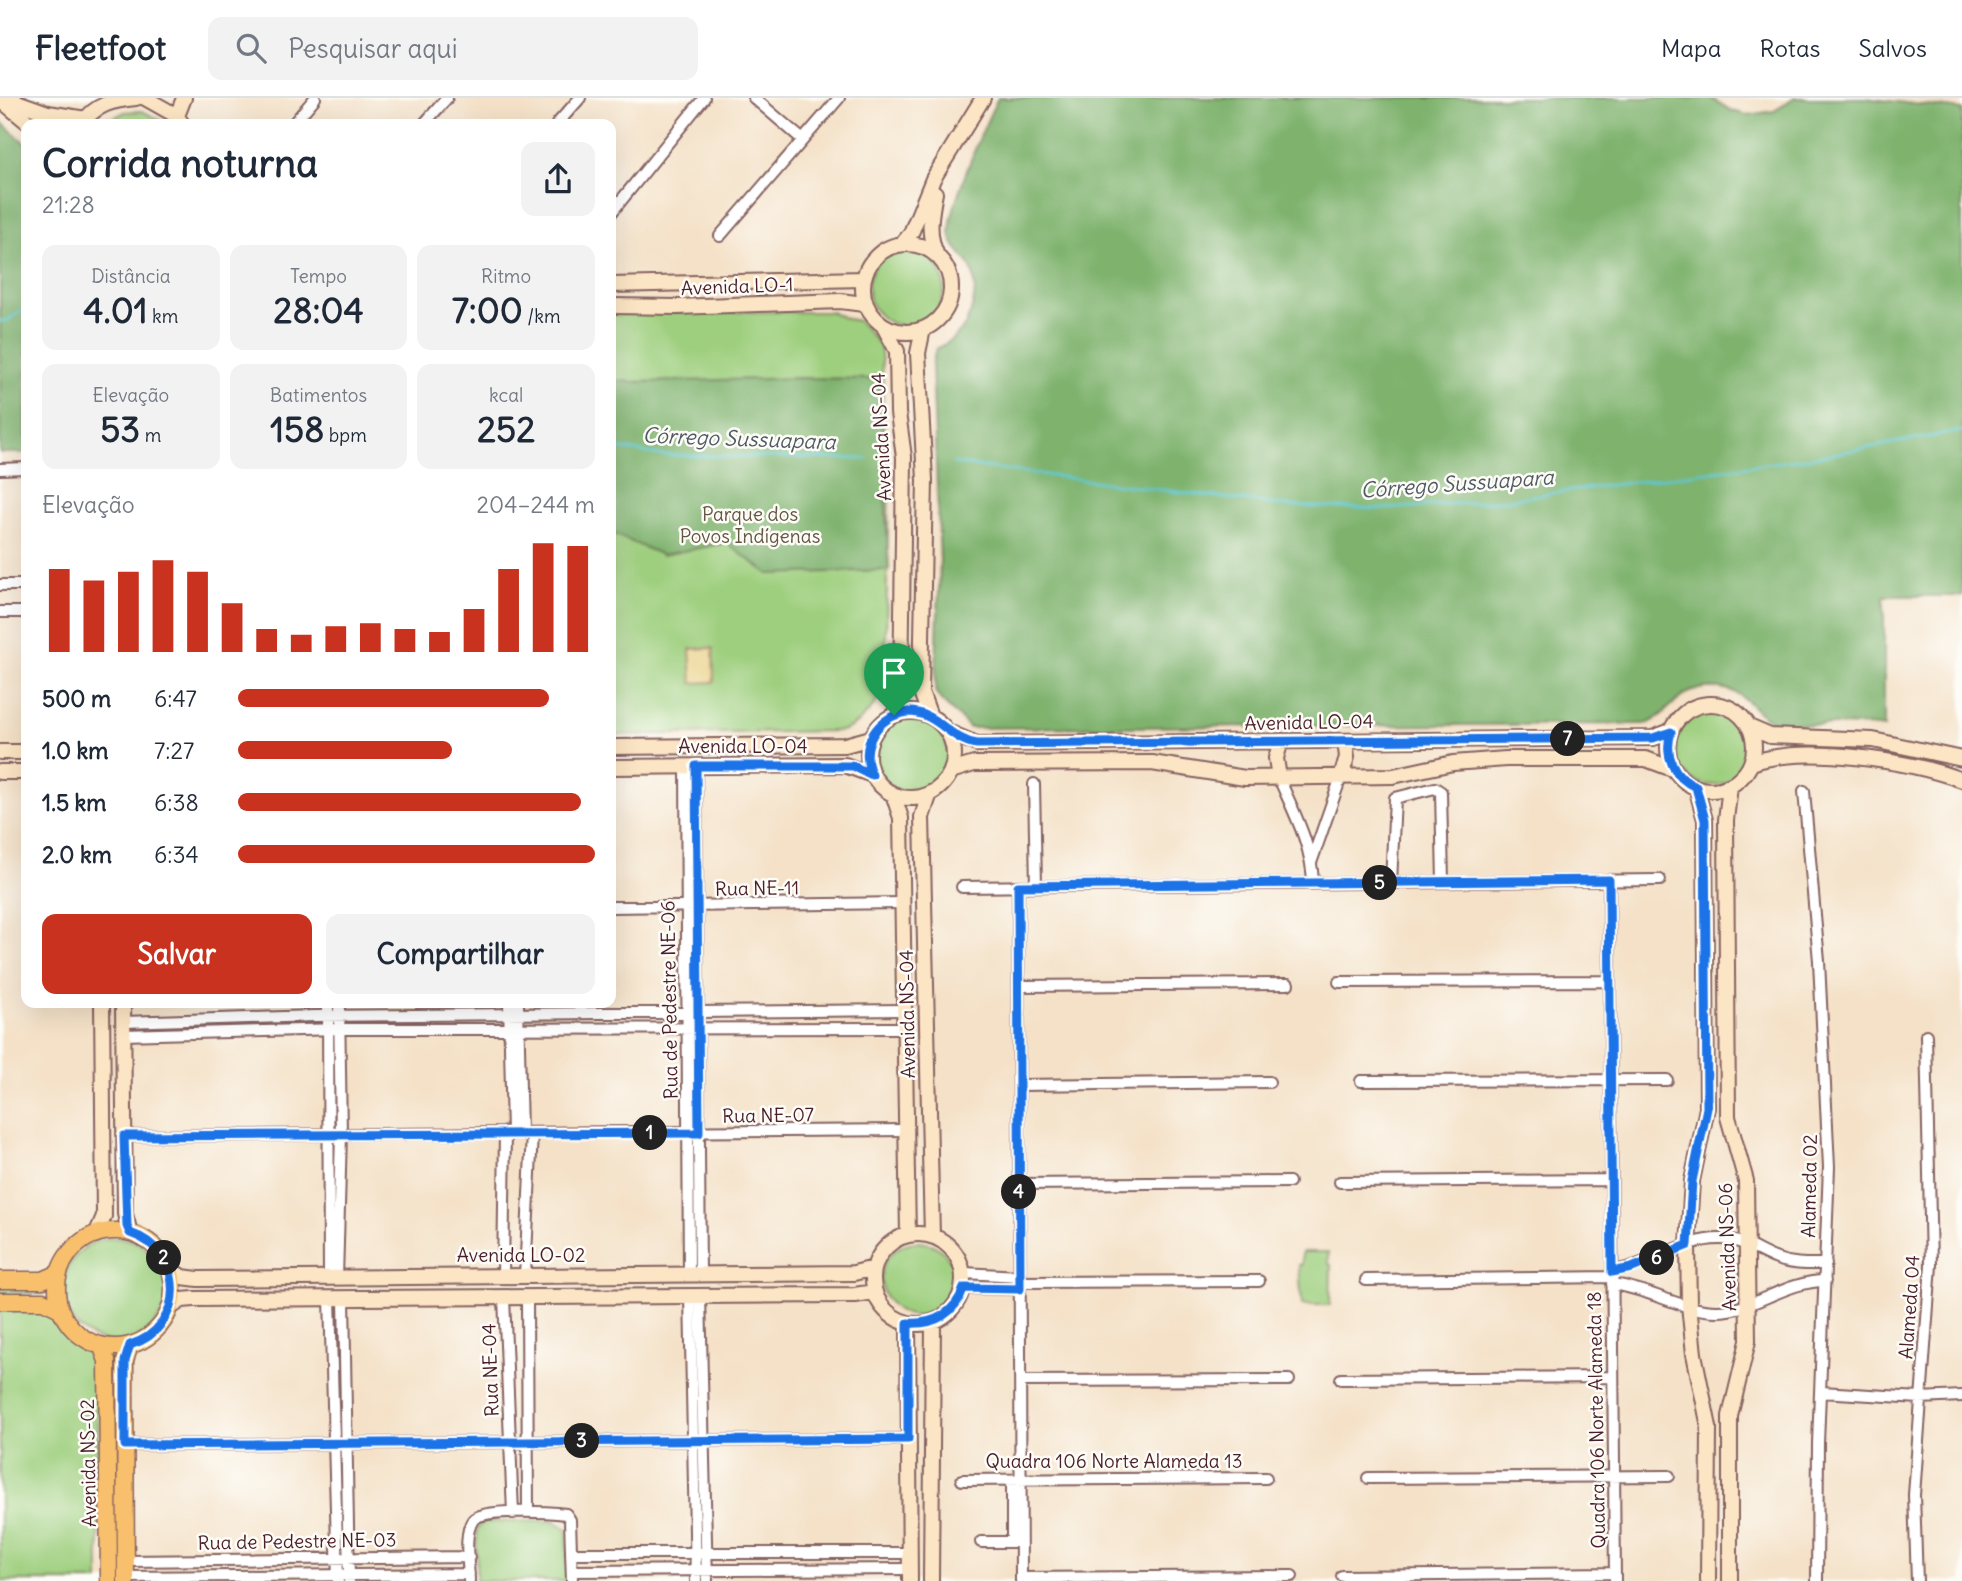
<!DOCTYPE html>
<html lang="pt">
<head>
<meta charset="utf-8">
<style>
	body { margin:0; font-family:Delius,sans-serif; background:#f2f2f3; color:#1f2937; height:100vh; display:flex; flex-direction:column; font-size:26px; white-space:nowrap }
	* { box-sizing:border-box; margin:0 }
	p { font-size:23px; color:#747a83 }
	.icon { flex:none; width:38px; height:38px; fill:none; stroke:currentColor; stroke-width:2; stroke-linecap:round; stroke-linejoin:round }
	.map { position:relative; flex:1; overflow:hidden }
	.drawer { position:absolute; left:21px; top:21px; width:595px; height:889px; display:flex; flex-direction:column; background:#fff; border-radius:14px; box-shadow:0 7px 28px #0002 }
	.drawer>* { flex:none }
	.pin { position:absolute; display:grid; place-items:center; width:60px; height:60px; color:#fff; margin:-72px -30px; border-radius:50% 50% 50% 0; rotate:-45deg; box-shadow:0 0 7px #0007 }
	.pin .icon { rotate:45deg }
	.km { position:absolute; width:35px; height:35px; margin:-18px; border-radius:50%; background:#222; color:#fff; font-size:19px; line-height:35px; text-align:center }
	.round { display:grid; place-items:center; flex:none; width:74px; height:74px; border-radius:14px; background:#f2f2f3 }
	.headline { display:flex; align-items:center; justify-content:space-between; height:119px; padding:0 21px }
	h1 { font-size:38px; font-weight:700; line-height:52px }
	.figures { display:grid; grid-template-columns:repeat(3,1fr); gap:10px; height:119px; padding:7px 21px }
	.figures div { display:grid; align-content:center; border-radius:14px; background:#f2f2f3; text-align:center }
	.figures b { font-size:35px; font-weight:700 }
	.figures small { font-size:19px; font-weight:400 }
	.figures p { font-size:19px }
	.chart { height:196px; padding:14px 21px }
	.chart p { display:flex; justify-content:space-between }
	.chart svg { width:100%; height:126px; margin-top:7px; stroke:#c8321e; stroke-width:6 }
	.button { display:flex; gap:14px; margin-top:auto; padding:14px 21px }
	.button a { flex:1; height:80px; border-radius:14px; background:#c8321e; color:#fff; font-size:28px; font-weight:700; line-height:80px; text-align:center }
	.button a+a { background:#f2f2f3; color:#1f2937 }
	ul { padding:0 21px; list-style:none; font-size:23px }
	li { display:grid; grid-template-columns:112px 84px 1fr; align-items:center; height:52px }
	li i { height:18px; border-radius:9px; background:#c8321e }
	header { display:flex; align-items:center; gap:42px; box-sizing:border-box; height:98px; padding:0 35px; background:#fff; border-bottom:2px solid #e0e1e3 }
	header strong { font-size:33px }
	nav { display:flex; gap:38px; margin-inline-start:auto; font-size:24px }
	.search { width:490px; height:63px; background:#f2f2f3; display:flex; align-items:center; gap:18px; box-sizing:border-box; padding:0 24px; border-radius:14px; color:#747a83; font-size:26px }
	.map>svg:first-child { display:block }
	.green { fill:#9ecf7e; stroke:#747754; stroke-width:2 }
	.forest { fill:#7eb26d; stroke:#64684c; stroke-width:2 }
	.sand { fill:#eeda9e; stroke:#9c7c64; stroke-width:2 }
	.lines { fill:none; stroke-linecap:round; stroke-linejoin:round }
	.stream { stroke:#5cc9d3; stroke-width:2.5 }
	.street-casing { stroke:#866362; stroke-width:14 }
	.secondary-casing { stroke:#866362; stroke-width:18 }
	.primary-casing { stroke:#866362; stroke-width:19 }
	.street { stroke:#fff; stroke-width:10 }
	.secondary { stroke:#fce5c4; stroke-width:14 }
	.primary { stroke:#f8bf6c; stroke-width:16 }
	.route-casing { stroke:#fff; stroke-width:14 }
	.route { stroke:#1a73e8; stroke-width:9 }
	.labels { text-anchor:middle; stroke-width:5; stroke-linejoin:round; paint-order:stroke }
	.street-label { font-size:19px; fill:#4a1f2b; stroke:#fdfcf7 }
	.park-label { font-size:19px; fill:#635444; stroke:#fdfcf7 }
	.water-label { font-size:21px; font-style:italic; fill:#505a66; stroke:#fdfcf7 }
</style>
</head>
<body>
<header>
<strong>Fleetfoot</strong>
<div class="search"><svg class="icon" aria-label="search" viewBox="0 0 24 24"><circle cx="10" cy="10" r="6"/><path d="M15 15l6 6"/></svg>Pesquisar aqui</div>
<nav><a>Mapa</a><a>Rotas</a><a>Salvos</a></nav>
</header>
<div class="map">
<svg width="1962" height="1483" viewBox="0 0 1962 1483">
	<rect width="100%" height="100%" fill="#fdfcf7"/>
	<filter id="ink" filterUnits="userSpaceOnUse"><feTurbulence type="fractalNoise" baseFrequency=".0143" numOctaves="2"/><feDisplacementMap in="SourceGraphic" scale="14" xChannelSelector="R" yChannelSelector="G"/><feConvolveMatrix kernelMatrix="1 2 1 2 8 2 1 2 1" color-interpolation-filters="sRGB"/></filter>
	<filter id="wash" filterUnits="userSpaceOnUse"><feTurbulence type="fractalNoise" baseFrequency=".00686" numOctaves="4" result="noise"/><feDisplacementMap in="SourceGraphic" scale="28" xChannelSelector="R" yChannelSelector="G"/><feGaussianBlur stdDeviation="1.57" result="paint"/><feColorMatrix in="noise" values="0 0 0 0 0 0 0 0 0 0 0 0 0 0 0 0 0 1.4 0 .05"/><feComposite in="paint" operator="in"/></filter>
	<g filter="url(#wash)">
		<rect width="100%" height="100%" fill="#f4e1c7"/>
		<path class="green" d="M142 13 168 26H101L125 14Z
			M868 190a38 38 0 1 1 76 0a38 38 0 1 1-76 0Z
			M611 211 672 214H831L847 221 859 223 880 247 882 264 883 315 889 383 885 584C883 601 858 630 840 633L611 637Z
			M1675 650a37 37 0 1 1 74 0a37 37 0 1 1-74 0Z
			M874 657a37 37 0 1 1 74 0a37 37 0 1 1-74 0Z
			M63 1192a52 52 0 1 1 104 0a52 52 0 1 1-104 0Z
			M881 1181a37 37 0 1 1 74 0a37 37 0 1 1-74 0Z
			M1302 1154H1328L1329 1166 1331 1167 1330 1207H1302L1299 1167H1302Z
			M46 1188 44 1196 0 1195V1190Z
			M41 1210C54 1215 57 1230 68 1241 78 1251 93 1253 98 1267L99 1483H0V1211Z
			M555 1423 567 1431V1483H476L477 1431 483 1424Z"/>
		<path class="forest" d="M998 0H1711L1732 13 1748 17 1774 13 1795 0H1865L1962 12V498H1884V630C1849 624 1807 630 1776 624 1750 618 1749 586 1706 590 1673 593 1665 624 1643 626L970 630 941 602 935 593 940 464 932 266 936 251C942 247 949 245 954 240 973 224 981 188 969 166 963 156 951 148 950 135 948 112 986 23 998 0Z
			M0 23 26 46V355H0Z
			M801 280 879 281 889 472 769 476 726 445 662 457 611 435V282L633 284Z"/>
		<path class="sand" d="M713 550 714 584 692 585 690 551Z"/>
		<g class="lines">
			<path class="stream" d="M0 223H7L22 212 26 213
				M611 349 660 357 867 361
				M953 365 1288 408 1383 411 1496 403 1815 359 1962 333"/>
		</g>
	</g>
	<g filter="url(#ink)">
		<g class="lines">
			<g class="street-casing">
				<path id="street" d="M754 0 803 42
					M293 26 315 0
					M424 26 447 0
					M557 26 580 0
					M611 115 704 0
					M720 138 839 0
					M0 371 26 370
					M0 487H26
					M0 514H26
					M686 668 689 1177
					M696 668 700 1177
					M1279 680C1294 715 1312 747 1313 785
					M1034 686 1036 788
					M1804 693 1819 863 1829 1069 1818 1345 1817 1483
					M1312 762 1341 679
					M1609 782 1615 1483
					M1391 785 1395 700 1435 690 1441 694 1443 784
					M1018 788 1021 1483
					M962 789 1660 782
					M611 809 903 805
					M1339 884 1610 883
					M1019 888 1288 886
					M328 905 329 1180
					M509 905 512 1034
					M518 905 521 1035
					M123 924 314 918 904 912
					M123 937 339 931 903 930
					M1361 983 1667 982
					M1019 987 1269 984
					M124 1038 908 1032
					M1340 1084 1611 1082
					M1019 1086 1289 1084
					M1612 1173C1650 1168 1683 1140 1721 1141 1743 1141 1758 1154 1777 1161 1793 1167 1809 1166 1826 1166
					M964 1175 1019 1178
					M525 1178 532 1035
					M503 1179 505 1034
					M337 1180 341 1036 339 905
					M1366 1182 1612 1179
					M1019 1184 1259 1183
					M1612 1186C1648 1190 1683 1213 1717 1213 1753 1213 1785 1183 1825 1183
					M964 1190 1019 1191
					M690 1197 696 1483
					M700 1197 707 1483
					M504 1199 513 1415
					M527 1199 528 1414
					M330 1200 338 1483
					M344 1200 349 1483
					M1341 1281 1613 1279
					M1020 1283 1289 1282
					M1821 1294 1920 1300 1962 1298
					M125 1347 908 1341
					M1368 1380 1669 1378
					M962 1382 1266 1380
					M1012 1389V1444
					M981 1444H1017
					M572 1455H909
					M126 1463 469 1459
					M572 1473 909 1471
					M1342 1478 1615 1475
					M126 1479 469 1476
					M1021 1480 1292 1478
					M469 1483C469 1467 463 1436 473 1422 482 1410 550 1414 566 1416L570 1422 572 1483
					M1917 1483 1914 1397 1931 1167 1926 937"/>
			</g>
			<g class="secondary-casing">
				<path id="secondary" d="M6 0 48 15 86 21
					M145 0 177 18 182 26
					M1 2 30 26
					M177 18 184 0
					M82 26C95 6 114 2 136 0
					M935 95C931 116 927 135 936 155
					M903 145 911 135 933 81 983 0
					M863 190a44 44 0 1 1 88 0a44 44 0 1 1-88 0Z
					M611 187 863 181
					M611 208 677 209 840 203 864 206
					M884 229 897 253 898 315 904 359 901 598 894 617
					M923 231 918 255 925 382 921 594 930 618
					M1668 649a43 43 0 1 1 86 0a43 43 0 1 1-86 0Z
					M868 657a43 43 0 1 1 86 0a43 43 0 1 1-86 0Z
					M1749 629 1770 638 1873 642 1962 661
					M948 634 977 646 1653 640 1671 633
					M611 649 845 647 871 640
					M0 654H26
					M1752 665C1804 646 1910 663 1962 682
					M611 669 845 667 872 677
					M951 673 974 666 1152 665 1245 680 1393 678 1453 665 1506 661H1646L1675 672
					M0 674H26
					M1341 679 1347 659 1345 643
					M1279 680 1276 660 1281 643
					M1730 688 1726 722 1728 1019 1746 1083 1748 1243 1730 1318V1483
					M1696 689 1705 722 1707 1010 1692 1083 1688 1147 1689 1207 1694 1256 1709 1329 1708 1483
					M930 695 922 719 932 1138
					M893 696 901 720 908 1137
					M123 905 125 1116 130 1135
					M873 1181a45 45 0 1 1 90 0a45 45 0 1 1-90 0Z
					M96 1137 104 1118 102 905
					M170 1171 182 1179 198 1181 854 1175 874 1170
					M171 1209 182 1202 194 1201 855 1197 874 1194
					M908 1225 910 1483
					M931 1483 933 1224"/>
			</g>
			<g class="primary-casing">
				<path id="primary" d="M57 1191a58 58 0 1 1 116 0a58 58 0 1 1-116 0Z
					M0 1182H43L59 1175
					M0 1203H43L60 1211
					M101 1247 107 1263 109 1483
					M126 1483 125 1263 130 1247"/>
			</g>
			<use href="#street" class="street"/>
			<use href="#secondary" class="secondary"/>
			<use href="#primary" class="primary"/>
		</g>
	</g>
	<g class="lines" filter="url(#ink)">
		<g class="route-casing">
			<path id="route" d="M908 614C938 614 949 642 977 646L1653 640 1671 634C1664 657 1673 679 1696 689L1705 722 1707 1010 1692 1083 1688 1147 1632 1170 1612 1174 1609 782 1018 788 1020 1191 964 1190C955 1215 935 1227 908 1225V1341L125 1347V1263L130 1247C187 1230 186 1153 130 1135L127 1128 124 1038 699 1035 696 668H853L872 677C858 648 877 618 908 614Z"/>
		</g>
		<use href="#route" class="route"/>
	</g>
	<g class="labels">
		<g class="street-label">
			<text transform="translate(737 188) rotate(-2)" y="7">Avenida LO-1</text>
			<text transform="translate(881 339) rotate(-93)" y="7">Avenida NS-04</text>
			<text transform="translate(1309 624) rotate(-1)" y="7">Avenida LO-04</text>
			<text x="743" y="655">Avenida LO-04</text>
			<text transform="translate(757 790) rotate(-1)" y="7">Rua NE-11</text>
			<text transform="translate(669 902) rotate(-91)" y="7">Rua de Pedestre NE-06</text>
			<text transform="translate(907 916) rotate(-91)" y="7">Avenida NS-04</text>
			<text transform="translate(768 1017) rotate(-1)" y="7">Rua NE-07</text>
			<text transform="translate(1809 1088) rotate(-89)" y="7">Alameda 02</text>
			<text transform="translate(1727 1149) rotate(-92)" y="7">Avenida NS-06</text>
			<text x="521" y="1164">Avenida LO-02</text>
			<text transform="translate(1909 1209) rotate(-86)" y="7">Alameda 04</text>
			<text transform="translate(490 1272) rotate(-92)" y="7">Rua NE-04</text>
			<text transform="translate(1596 1322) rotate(-91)" y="7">Quadra 106 Norte Alameda 18</text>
			<text x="1114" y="1370">Quadra 106 Norte Alameda 13</text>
			<text transform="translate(88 1365) rotate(-91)" y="7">Avenida NS-02</text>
			<text transform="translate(297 1443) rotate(-1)" y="7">Rua de Pedestre NE-03</text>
		</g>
		<g class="park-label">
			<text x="750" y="423">Parque dos<tspan x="750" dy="22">Povos Indígenas</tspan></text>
		</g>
		<g class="water-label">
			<text transform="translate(739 341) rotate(2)" y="7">Córrego Sussuapara</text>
			<text transform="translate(1457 386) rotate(-4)" y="7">Córrego Sussuapara</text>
		</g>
	</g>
</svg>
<div class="pin" style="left:894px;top:617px;background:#1e9e55"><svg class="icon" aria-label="arrive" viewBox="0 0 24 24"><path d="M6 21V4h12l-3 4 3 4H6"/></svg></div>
<b class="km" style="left:650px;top:1035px">1</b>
<b class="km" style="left:164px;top:1160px">2</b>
<b class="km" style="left:582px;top:1343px">3</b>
<b class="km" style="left:1019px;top:1094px">4</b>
<b class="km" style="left:1380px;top:785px">5</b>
<b class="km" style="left:1657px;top:1160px">6</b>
<b class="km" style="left:1568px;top:641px">7</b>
<section class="drawer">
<div class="headline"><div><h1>Corrida noturna</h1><p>21:28</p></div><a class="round"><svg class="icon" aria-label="share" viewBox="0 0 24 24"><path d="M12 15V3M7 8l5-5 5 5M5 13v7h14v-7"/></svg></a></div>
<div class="figures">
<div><p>Distância</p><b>4.01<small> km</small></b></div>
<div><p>Tempo</p><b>28:04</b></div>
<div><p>Ritmo</p><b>7:00<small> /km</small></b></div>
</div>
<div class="figures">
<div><p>Elevação</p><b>53<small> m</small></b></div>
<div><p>Batimentos</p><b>158<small> bpm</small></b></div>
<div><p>kcal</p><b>252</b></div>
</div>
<div class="chart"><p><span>Elevação</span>204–244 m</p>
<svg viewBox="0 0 160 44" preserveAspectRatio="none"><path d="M5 44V15M15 44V19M25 44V16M35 44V12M45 44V16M55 44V27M65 44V36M75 44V38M85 44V35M95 44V34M105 44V36M115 44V37M125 44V29M135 44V15M145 44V6M155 44V7"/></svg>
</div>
<ul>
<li><b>500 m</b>6:47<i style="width:87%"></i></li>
<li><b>1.0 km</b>7:27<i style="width:60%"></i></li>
<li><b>1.5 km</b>6:38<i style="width:96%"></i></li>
<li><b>2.0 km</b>6:34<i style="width:100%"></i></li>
</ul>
<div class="button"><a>Salvar</a><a>Compartilhar</a></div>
</section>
</div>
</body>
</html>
